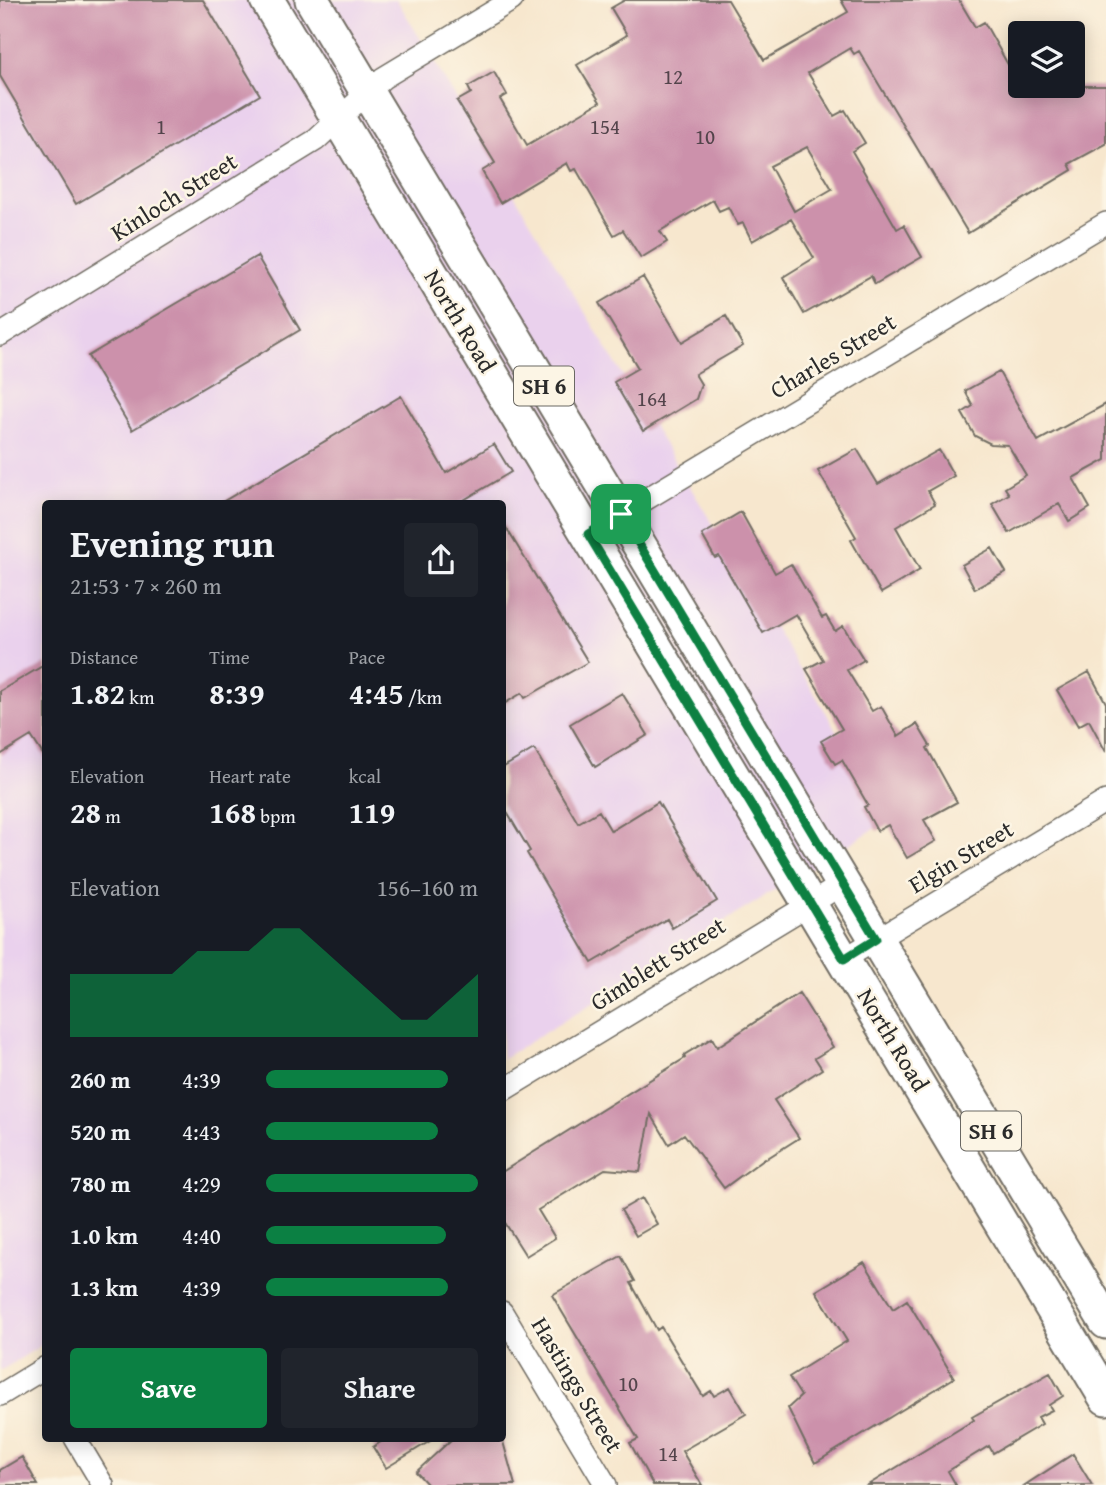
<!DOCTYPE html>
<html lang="en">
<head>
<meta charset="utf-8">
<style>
	body { margin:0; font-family:"Gentium Book Plus",serif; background:#20242c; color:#f1f3f6; height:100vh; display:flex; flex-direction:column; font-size:26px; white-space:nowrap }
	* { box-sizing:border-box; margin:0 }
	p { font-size:23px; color:#9ea1a6 }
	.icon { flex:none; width:38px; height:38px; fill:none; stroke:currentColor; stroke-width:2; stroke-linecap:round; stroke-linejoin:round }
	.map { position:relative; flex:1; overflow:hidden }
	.details { position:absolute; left:42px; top:500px; width:464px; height:942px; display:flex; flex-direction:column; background:#171b24; border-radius:7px; box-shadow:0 4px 18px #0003 }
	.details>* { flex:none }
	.fabs { position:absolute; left:1008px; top:21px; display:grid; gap:14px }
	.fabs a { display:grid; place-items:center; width:77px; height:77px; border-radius:7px; background:#171b24; box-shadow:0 4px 18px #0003; font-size:35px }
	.pin { position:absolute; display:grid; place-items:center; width:60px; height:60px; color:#fff; margin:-30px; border-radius:14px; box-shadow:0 4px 10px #0006 }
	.round { display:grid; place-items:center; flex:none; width:74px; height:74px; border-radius:7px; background:#20242c }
	.headline { display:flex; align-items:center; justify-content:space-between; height:119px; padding:0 28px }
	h1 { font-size:38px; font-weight:800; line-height:52px }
	.stats { display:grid; grid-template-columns:repeat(3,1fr); gap:10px; height:119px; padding:7px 28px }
	.stats div { display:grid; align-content:center }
	.stats b { font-size:30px; font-weight:800 }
	.stats small { font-size:19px; font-weight:400 }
	.stats p { font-size:19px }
	.chart { height:196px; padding:14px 28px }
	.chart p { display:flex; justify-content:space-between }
	.chart svg { width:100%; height:126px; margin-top:7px; fill:#0b8043; opacity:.7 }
	.cta { display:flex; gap:14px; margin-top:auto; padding:14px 28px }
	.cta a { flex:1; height:80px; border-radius:7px; background:#0b8043; color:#fff; font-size:28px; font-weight:800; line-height:80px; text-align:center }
	.cta a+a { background:#20242c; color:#f1f3f6 }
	ul { padding:0 28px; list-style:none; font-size:23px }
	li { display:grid; grid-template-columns:112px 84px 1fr; align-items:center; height:52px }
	li i { height:18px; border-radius:9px; background:#0b8043 }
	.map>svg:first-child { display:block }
	.built { fill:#ead1ed }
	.building { fill:#cc91ab; fill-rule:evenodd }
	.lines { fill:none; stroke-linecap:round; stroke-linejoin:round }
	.street-casing { stroke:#726d64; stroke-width:24 }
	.primary-casing { stroke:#726d64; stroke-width:37 }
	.street { stroke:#fff; stroke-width:21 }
	.primary { stroke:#fff; stroke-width:33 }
	.route-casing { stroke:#fff; stroke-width:14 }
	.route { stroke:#0b8043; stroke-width:9 }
	.labels { text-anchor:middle; stroke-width:5; stroke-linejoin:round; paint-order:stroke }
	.number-label { font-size:21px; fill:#53444b }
	.shield { fill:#fcf5e5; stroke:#6a6863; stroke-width:2 }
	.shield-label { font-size:23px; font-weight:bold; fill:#2b2b2b }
	.street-label { font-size:24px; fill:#2b2b2b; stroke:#fcf5e5 }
</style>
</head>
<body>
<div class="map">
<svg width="1106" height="1485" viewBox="0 0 1106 1485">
	<rect width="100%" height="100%" fill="#fcf5e5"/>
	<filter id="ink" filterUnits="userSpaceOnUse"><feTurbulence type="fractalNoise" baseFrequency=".0143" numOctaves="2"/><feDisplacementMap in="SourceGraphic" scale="14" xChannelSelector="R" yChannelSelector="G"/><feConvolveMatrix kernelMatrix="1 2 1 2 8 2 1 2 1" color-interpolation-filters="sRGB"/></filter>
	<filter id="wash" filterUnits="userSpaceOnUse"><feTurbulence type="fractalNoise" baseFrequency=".00686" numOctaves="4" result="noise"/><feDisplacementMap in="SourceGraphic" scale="28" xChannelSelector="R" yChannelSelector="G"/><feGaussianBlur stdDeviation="1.57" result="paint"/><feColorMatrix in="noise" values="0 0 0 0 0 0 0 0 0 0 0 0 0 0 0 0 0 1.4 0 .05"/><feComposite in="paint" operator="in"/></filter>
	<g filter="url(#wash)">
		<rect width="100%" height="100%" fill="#f7e7ce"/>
		<path class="built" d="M0 0H397L890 819 502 1059V504H46L45 1343 0 1371Z"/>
		<g id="blocks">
			<path class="building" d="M0 0H203L260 95 76 204 0 76Z
				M625 0H728L764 60 848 12 841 0H959L975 27 984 22 1020 86H1106V144L1069 164 1072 170 968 233 859 51 854 54 850 48 808 73 834 116 845 110 865 143 852 151 897 229 904 225 922 257 875 284 871 276 804 314 783 277 814 258 791 219 752 241 743 223 738 225 728 207 719 211 713 200 660 231 667 242 641 258 623 230 614 235 576 169 571 171 567 163 500 203 482 171 495 163 457 101 471 93 468 87 494 72 507 95 500 99 527 145 600 102 577 65 627 35 611 8ZM807 147 832 189 794 211 770 166Z
				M257 256 300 330 132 430 88 356Z
				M643 277 682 342 726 316 743 346 695 374 701 384 696 399 643 431 614 382 638 368 599 303Z
				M999 372 1038 441 1106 404V460L1073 478 1090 508 1069 521 1059 504 1009 533 992 504 1009 494 1005 488 1026 475 1008 445 991 444 975 436 962 413 973 406 965 391Z
				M401 396 446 473 494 444 511 472 457 504H219Z
				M857 449 878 484 939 450 954 476 928 491 935 504 896 527 920 570 881 593 851 540 856 537 818 471Z
				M741 512 775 573 791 564 822 618 826 616 835 631 843 626 864 660 847 670 872 711 881 706 898 736 917 724 930 746 927 748 957 802 924 820 936 841 907 858 888 825 877 831 864 807 868 805 842 760 835 764 821 741 842 729 806 669 823 660 796 614 763 633 719 556 715 558 702 535Z
				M502 521 588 662 525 698 522 693 502 705Z
				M992 548 1006 572 975 589 962 565Z
				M46 664V759L31 736 0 755V691Z
				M1089 672 1106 703V752L1089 720 1078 726 1057 690Z
				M622 693 648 735 595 767 570 724Z
				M534 749 578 823 599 811 611 831 658 802 717 901 672 928 667 919 592 963 527 853 530 851 502 804V768Z
				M799 993 833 1047 815 1058 822 1069 774 1100 799 1138 766 1159 765 1158 724 1188 684 1134 669 1144 651 1114 640 1172 605 1169 538 1210 555 1238 526 1256 502 1218V1172L685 1058 684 1055 712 1038 717 1047Z
				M642 1198 657 1224 636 1236 621 1210Z
				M621 1256 635 1281 631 1283 657 1330 661 1327 703 1396 711 1391 714 1396 730 1387 746 1414 682 1451 702 1485H653L630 1443 638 1439 552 1295Z
				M864 1262 893 1309 907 1300 954 1378 815 1463 788 1408 801 1396 789 1377 847 1341 816 1291Z
				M1050 1373 1063 1396 1049 1405 1052 1410 1038 1417 1042 1424 993 1453 989 1446 948 1471 956 1485H868L974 1420 972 1417Z
				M387 1438H435L386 1468 373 1447Z
				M453 1438H502L515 1485H428L416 1472Z
				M1073 1454 1092 1485H1025Z
				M22 1457 38 1485H0V1470Z"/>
		</g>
	</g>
	<g filter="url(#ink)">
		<use href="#blocks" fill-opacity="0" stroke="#726d64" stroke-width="2"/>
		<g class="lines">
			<g class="street-casing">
				<path id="street" d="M0 335 316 140 383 78 512 0
					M588 534 1106 223
					M844 959 1106 801
					M502 1091 843 884
					M502 1312 606 1485
					M0 1395 46 1367
					M75 1438 103 1485"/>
			</g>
			<g class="primary-casing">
				<path id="primary" d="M267 0 1106 1398
					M312 0 1106 1322"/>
			</g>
			<use href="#street" class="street"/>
			<use href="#primary" class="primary"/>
		</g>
	</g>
	<g class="lines" filter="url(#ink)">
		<g class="route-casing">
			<path id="route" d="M621 514 876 939 844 959 588 534Z"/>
		</g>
		<use href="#route" class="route"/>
	</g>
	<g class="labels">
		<g class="number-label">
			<text x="673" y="84">12</text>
			<text x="161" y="134">1</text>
			<text x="605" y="134">154</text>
			<text x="705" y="144">10</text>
			<text x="652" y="406">164</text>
			<text x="628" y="1391">10</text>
			<text x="668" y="1461">14</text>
		</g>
		<g class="shield">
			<rect x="514" y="366.5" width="60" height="39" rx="5"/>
			<rect x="961" y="1111.5" width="60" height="39" rx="5"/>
		</g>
		<g class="shield-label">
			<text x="544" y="394">SH 6</text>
			<text x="991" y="1139">SH 6</text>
		</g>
		<g class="street-label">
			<text transform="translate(174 197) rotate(-32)" y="8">Kinloch Street</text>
			<text transform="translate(460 321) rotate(59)" y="8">North Road</text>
			<text transform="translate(833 356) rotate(-31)" y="8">Charles Street</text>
			<text transform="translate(961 857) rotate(-31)" y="8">Elgin Street</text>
			<text transform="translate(658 964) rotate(-32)" y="8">Gimblett Street</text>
			<text transform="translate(893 1040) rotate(59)" y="8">North Road</text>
			<text transform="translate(577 1385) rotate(59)" y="8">Hastings Street</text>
		</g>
	</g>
</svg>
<div class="fabs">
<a><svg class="icon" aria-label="layers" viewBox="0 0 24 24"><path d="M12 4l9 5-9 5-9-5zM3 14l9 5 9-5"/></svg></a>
</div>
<div class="pin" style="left:621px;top:514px;background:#1e9e55"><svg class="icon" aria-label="arrive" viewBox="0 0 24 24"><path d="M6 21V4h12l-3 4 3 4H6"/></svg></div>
<section class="details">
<div class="headline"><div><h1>Evening run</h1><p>21:53 · 7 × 260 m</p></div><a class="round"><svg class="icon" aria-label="share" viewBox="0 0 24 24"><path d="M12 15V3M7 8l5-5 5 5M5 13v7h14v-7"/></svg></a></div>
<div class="stats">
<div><p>Distance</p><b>1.82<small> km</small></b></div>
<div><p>Time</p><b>8:39</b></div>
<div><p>Pace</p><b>4:45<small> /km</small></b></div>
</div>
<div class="stats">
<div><p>Elevation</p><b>28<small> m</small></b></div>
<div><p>Heart rate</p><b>168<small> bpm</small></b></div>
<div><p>kcal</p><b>119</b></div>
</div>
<div class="chart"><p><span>Elevation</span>156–160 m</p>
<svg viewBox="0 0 160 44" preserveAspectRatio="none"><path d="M0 44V22L10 22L20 22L30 22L40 22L50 14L60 14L70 14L80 6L90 6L100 14L110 22L120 30L130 38L140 38L150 30L160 22V44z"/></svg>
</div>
<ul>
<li><b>260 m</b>4:39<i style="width:86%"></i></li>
<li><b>520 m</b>4:43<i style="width:81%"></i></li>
<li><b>780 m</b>4:29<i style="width:100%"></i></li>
<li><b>1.0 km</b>4:40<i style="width:85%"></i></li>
<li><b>1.3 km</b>4:39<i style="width:86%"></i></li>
</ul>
<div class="cta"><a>Save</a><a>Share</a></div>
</section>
</div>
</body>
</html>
